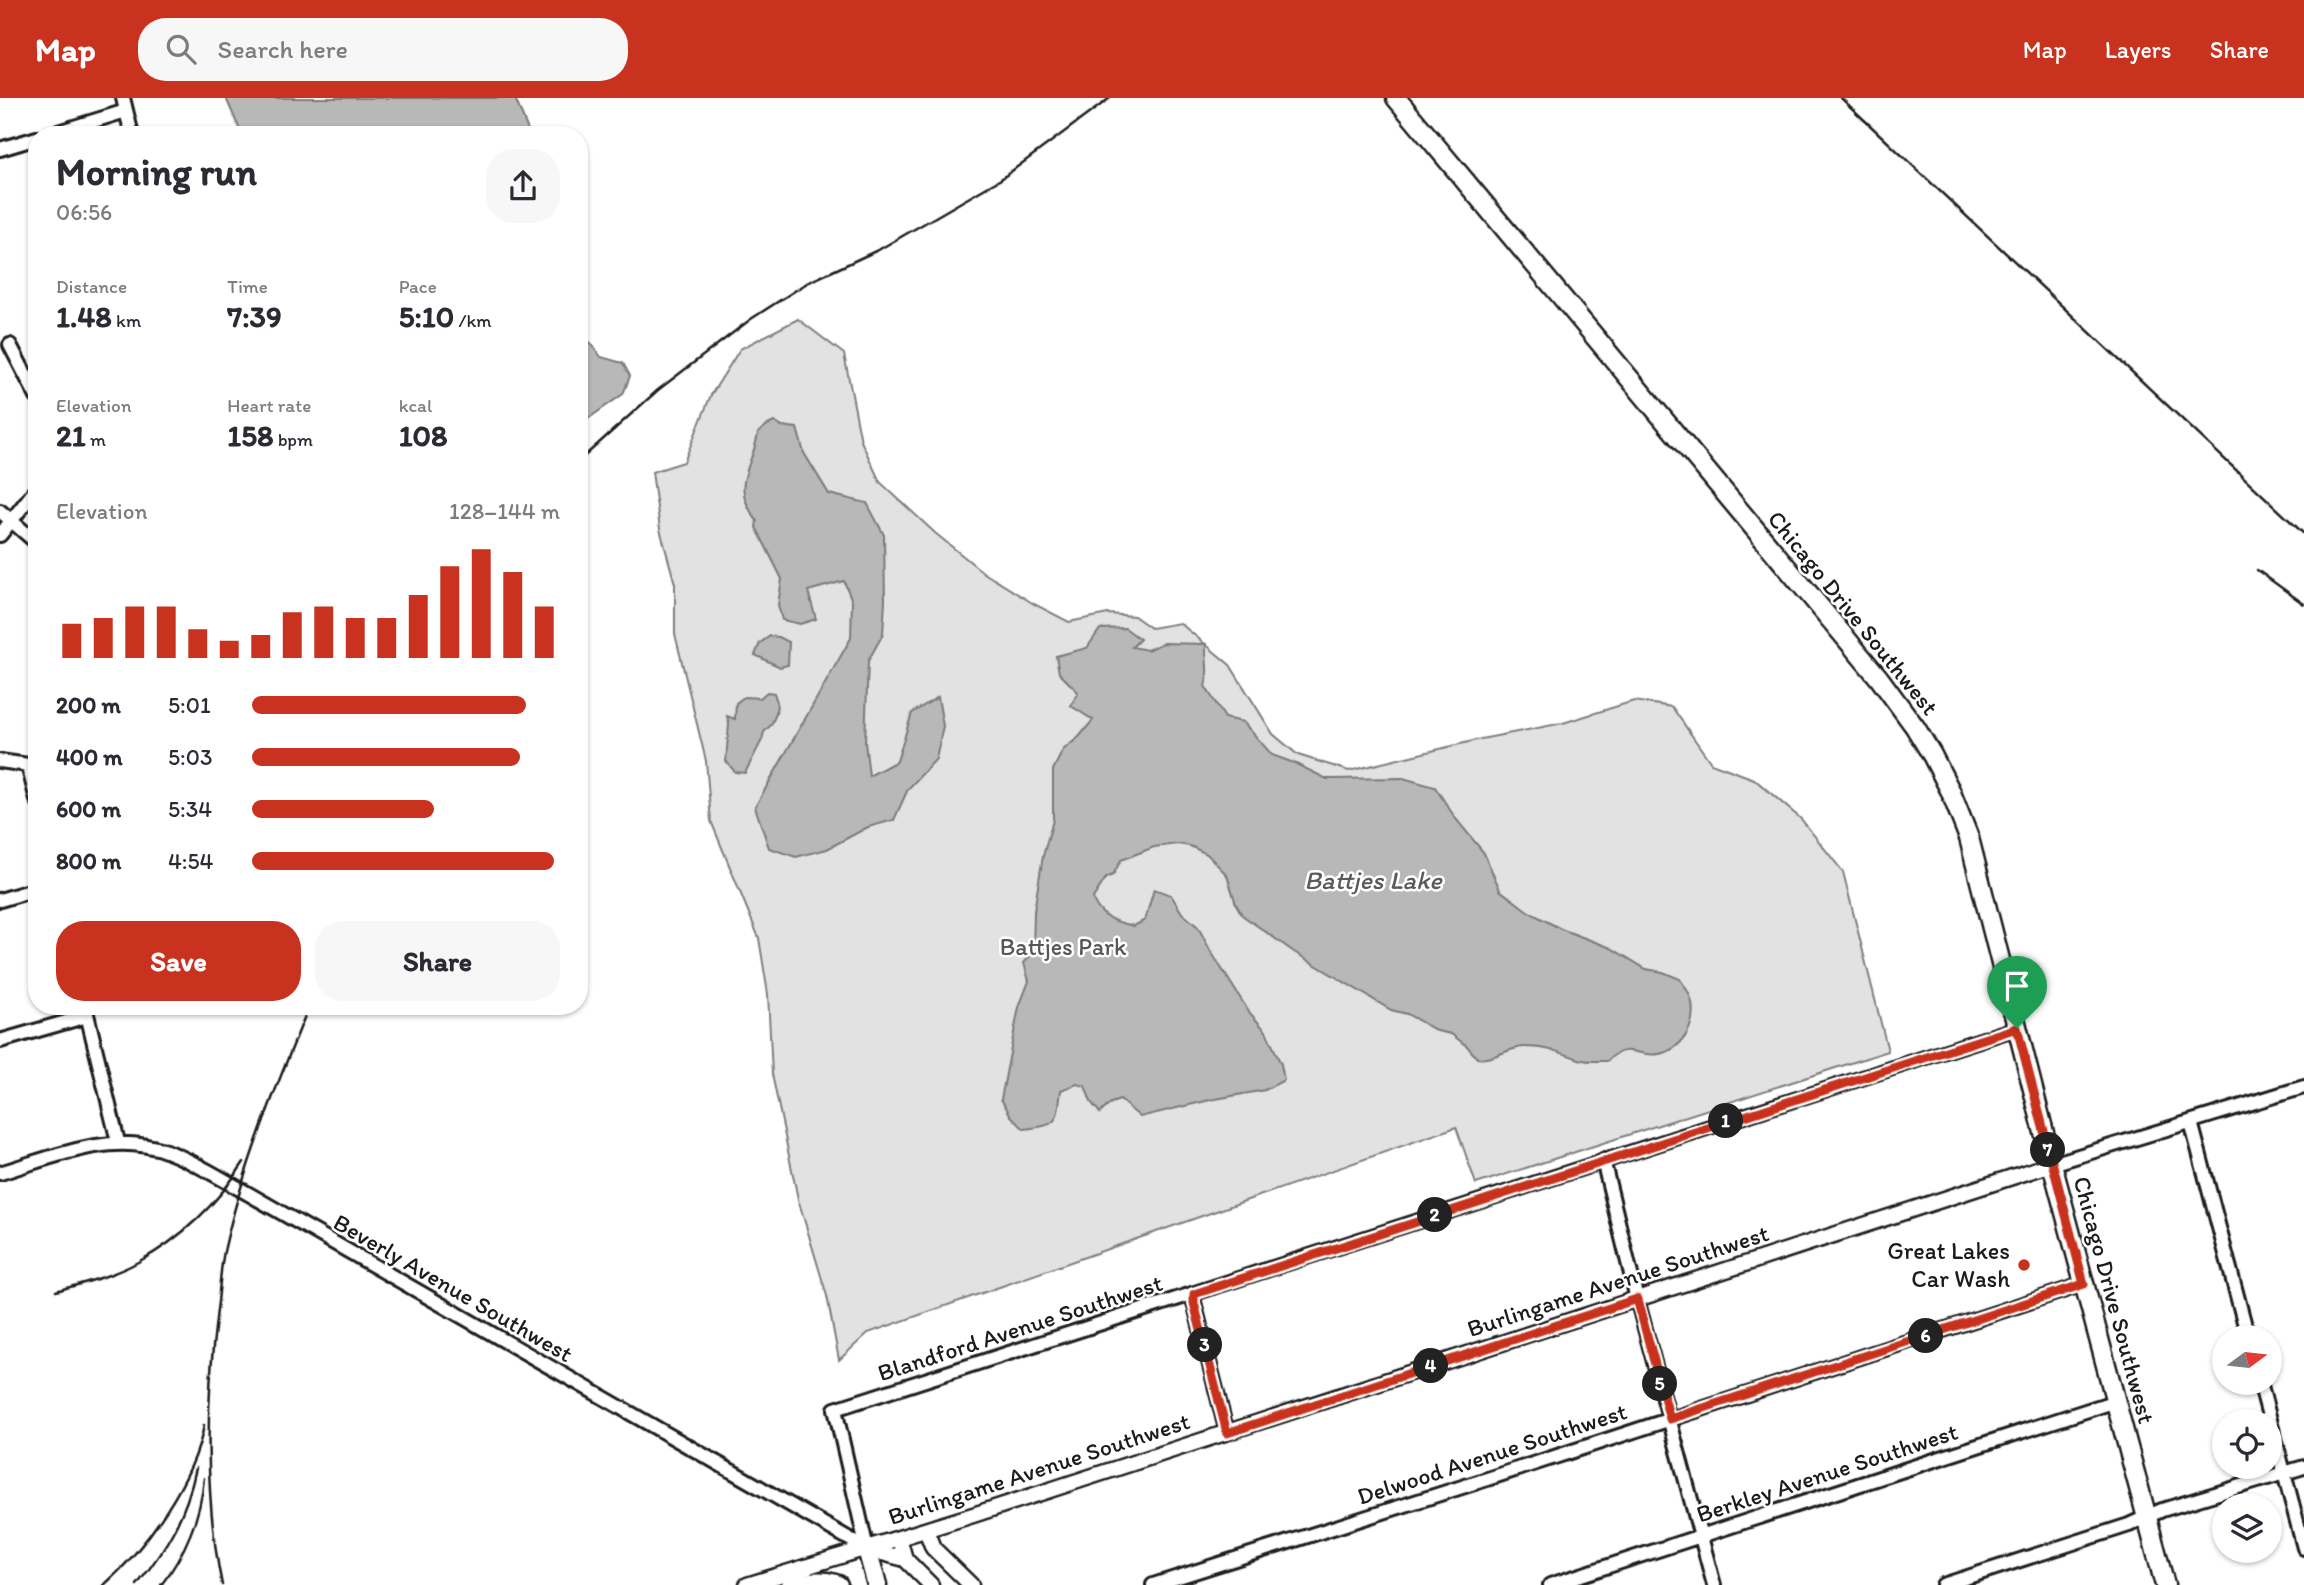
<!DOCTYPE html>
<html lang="en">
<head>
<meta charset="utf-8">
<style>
	body { margin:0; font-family:Itim,sans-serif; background:#f7f7f7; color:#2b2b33; height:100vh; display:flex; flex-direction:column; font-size:26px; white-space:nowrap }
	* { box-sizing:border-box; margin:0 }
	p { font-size:23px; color:#7c7c81 }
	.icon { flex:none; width:38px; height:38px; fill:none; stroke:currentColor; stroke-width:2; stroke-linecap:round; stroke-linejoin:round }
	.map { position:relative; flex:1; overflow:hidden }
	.drawer { position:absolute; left:28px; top:28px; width:560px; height:889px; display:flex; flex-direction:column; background:#fff; border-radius:28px; box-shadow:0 2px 5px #0004 }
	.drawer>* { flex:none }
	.needle { width:46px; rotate:75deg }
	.tools { position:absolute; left:2212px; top:1227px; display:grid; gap:14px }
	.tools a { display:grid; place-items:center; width:70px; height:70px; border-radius:50%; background:#fff; box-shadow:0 2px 5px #0004; font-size:35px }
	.pin { position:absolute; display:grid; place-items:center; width:60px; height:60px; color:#fff; margin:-72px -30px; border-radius:50% 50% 50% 0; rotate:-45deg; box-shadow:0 0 7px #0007 }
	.pin .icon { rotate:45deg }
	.km { position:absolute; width:35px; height:35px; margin:-18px; border-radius:50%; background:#222; color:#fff; font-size:19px; line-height:35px; text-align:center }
	.round { display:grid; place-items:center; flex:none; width:74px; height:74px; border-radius:28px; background:#f7f7f7 }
	.overview { display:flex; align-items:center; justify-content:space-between; height:119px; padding:0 28px }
	h1 { font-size:38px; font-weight:700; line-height:52px }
	.figures { display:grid; grid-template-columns:repeat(3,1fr); gap:10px; height:119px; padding:7px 28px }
	.figures div { display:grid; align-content:center }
	.figures b { font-size:30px; font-weight:700 }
	.figures small { font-size:19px; font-weight:400 }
	.figures p { font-size:19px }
	.chart { height:196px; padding:14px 28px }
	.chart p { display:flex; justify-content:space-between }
	.chart svg { width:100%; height:126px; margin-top:7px; stroke:#c8321e; stroke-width:6 }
	.cta { display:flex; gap:14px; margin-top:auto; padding:14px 28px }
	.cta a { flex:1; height:80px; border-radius:28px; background:#c8321e; color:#fff; font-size:28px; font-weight:700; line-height:80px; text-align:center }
	.cta a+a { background:#f7f7f7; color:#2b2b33 }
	ul { padding:0 28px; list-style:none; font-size:23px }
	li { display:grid; grid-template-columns:112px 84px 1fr; align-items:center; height:52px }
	li i { height:18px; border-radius:9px; background:#c8321e }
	header { display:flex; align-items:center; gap:42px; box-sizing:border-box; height:98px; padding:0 35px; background:#c8321e; color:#fff }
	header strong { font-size:33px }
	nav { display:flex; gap:38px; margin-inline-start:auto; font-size:24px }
	.search { width:490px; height:63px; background:#f7f7f7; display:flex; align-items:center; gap:18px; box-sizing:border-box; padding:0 24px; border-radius:28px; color:#7c7c81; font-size:26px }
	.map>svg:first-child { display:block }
	.green { fill:#e2e2e2; stroke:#7f7f7f; stroke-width:2 }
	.water { fill:#b8b8b8; stroke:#7a7a7a; stroke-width:2 }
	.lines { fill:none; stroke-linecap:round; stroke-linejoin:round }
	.minor-casing { stroke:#1c1c1c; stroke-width:18 }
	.tertiary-casing { stroke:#1c1c1c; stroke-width:19 }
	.secondary-casing { stroke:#1c1c1c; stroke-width:23 }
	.minor { stroke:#fff; stroke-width:12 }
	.tertiary { stroke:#fff; stroke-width:14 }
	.secondary { stroke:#fff; stroke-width:18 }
	.rail { stroke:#1c1c1c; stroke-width:2.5 }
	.route-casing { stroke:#fff; stroke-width:14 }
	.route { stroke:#c8321e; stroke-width:9 }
	.poi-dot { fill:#c8321e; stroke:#fff; stroke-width:2.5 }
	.labels { text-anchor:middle; stroke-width:5; stroke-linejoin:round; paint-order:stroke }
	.street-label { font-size:24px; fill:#1c1c1c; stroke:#fff }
	.park-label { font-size:24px; fill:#575757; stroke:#fff }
	.poi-label { font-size:24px; fill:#1c1c1c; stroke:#fff; text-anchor:end }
	.water-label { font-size:26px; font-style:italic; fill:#5a5a5a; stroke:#fff }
</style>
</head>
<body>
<header>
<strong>Map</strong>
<div class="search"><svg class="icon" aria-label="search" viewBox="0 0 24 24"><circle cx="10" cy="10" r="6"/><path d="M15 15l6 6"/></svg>Search here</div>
<nav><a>Map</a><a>Layers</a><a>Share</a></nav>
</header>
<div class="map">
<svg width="2304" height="1487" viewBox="0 0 2304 1487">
	<rect width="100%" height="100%" fill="#fff"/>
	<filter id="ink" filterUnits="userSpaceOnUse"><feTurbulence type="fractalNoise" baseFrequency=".0143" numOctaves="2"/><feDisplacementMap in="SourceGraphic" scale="14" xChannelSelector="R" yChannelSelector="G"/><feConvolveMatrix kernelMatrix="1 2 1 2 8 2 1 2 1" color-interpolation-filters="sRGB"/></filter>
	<g filter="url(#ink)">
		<path class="green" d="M798 221 844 256 861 343 880 384 935 435 984 475 1034 506 1069 524 1108 516 1134 518 1151 530 1180 525 1230 567 1273 636 1298 657 1349 673 1481 641 1563 625 1634 603 1672 609 1711 665 1754 681 1801 721 1843 774 1888 953 1476 1086 1456 1029 868 1235 839 1262 827 1198 798 1101 772 976 768 896 759 840 711 723 706 663 675 536V486L660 431 652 374 684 364 711 297 740 251Z"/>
		<path class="water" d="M226 0H515L530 37H242Z
			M579 237 591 245 601 259 623 265 630 278 623 296 579 327Z
			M774 324 781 328 797 330 804 355 829 396 867 405 884 437 885 503 883 536 868 563 865 644 869 678 897 663 912 615 938 599 943 628 936 661 908 691 894 722 868 729 827 751 796 759 769 750 755 709 851 540 852 503 844 483 808 493 816 521 800 526 782 522 778 507 782 481 756 429 757 423C729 385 752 373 758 335L764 329Z
			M1125 530 1140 541 1132 549 1147 552 1163 545 1206 546C1205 559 1210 575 1205 588L1225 620 1243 624 1272 657 1294 665 1327 681 1403 680 1435 689 1456 721 1484 755 1500 792 1529 814 1561 831 1611 850 1646 871 1663 874 1680 881C1685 888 1691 897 1692 905 1696 928 1682 952 1659 956 1637 960 1629 942 1607 963 1599 963 1588 964 1579 961 1560 954 1546 949 1525 949 1508 949 1494 963 1477 960L1467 948 1451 936 1437 933 1407 916 1391 912 1294 854 1242 817 1236 806 1227 777 1207 756 1190 748 1177 746 1154 749 1121 762 1113 777 1106 780 1093 800C1098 819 1116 824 1134 828L1145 822 1154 791 1171 797 1182 815 1198 829 1210 852 1249 914 1266 933 1281 966 1284 982 1265 992 1210 1002 1140 1019 1120 1002 1111 1005 1100 1015 1091 1004 1085 988 1077 986 1061 992C1057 1025 1059 1027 1024 1031L1011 1018 1001 1001 1019 909 1029 883 1024 865 1033 854 1034 813 1043 758 1053 722V672L1063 652 1079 639 1093 622 1071 608 1078 594 1059 575 1056 558 1087 550 1100 531Z
			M770 538 779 539 789 544 788 567 780 569 755 557 760 545Z
			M767 594 774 595 777 604 776 616 771 627 764 634 762 642 745 675 735 674 726 663 729 626 727 618 735 621 736 605 744 599 760 600Z"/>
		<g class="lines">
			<g class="minor-casing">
				<path id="minor" d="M123 0 132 37
					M48 37 126 13
					M0 51 37 40
					M10 247 37 299
					M0 413 37 445
					M0 437 37 390
					M0 663 28 667 37 664
					M28 667 37 702
					M0 802 37 791
					M85 908 118 1044
					M0 943 87 918
					M2191 1024 2248 1239
					M1603 1062 1637 1201 1714 1487
					M2052 1066 2304 989
					M0 1075C54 1059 110 1033 166 1053 194 1063 221 1081 247 1095L867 1451
					M1194 1196V1204L1227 1335
					M2260 1284 2304 1450
					M867 1451 835 1311 2017 930
					M1153 1487 1481 1383 2084 1186
					M1550 1487 2116 1303
					M1943 1487 2129 1427 2162 1412 2304 1369"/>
			</g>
			<g class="tertiary-casing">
				<path id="tertiary" d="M926 1432 933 1450 971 1487
					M899 1440 905 1461 931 1487
					M867 1451 905 1461
					M747 1487 973 1417 2052 1066"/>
			</g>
			<g class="secondary-casing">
				<path id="secondary" d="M1396 0 1879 580 1915 629 1932 657 1950 692 1969 740 2052 1066 2165 1487
					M867 1451 877 1487
					M791 1487C807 1484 823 1481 838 1487"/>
			</g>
			<use href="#minor" class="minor"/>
			<use href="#tertiary" class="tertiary"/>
			<use href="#secondary" class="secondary"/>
			<path class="rail" d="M1841 0 2304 436
				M579 363 658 292 751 221 807 185 880 151 1001 81 1110 0
				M2257 472 2304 506
				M56 1193C83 1185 113 1178 138 1164 181 1141 218 1105 244 1064
				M104 1487C144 1452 195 1381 204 1327
				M137 1487C167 1449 186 1418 196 1370
				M161 1487C185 1457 201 1417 204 1380
				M222 1487C204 1401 206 1299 217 1212 220 1191 220 1169 225 1149 244 1066 277 987 309 908"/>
		</g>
	</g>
	<g class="lines" filter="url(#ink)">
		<g class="route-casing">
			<path id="route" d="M2017 930 2084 1186 1670 1321 1637 1201 1227 1335 1194 1205V1196Z"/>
		</g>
		<use href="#route" class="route"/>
	</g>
	<circle class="poi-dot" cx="2024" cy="1167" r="7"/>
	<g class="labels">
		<g class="street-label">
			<text transform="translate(1853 515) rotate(51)" y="8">Chicago Drive Southwest</text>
			<text transform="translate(1618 1183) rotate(-18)" y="8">Burlingame Avenue Southwest</text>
			<text transform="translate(453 1190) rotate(30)" y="8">Beverly Avenue Southwest</text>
			<text transform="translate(2114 1202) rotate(75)" y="8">Chicago Drive Southwest</text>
			<text transform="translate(1020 1230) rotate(-18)" y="8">Blandford Avenue Southwest</text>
			<text transform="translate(1492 1356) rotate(-18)" y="8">Delwood Avenue Southwest</text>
			<text transform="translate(1039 1371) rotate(-18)" y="8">Burlingame Avenue Southwest</text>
			<text transform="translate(1827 1375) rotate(-18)" y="8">Berkley Avenue Southwest</text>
		</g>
		<g class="park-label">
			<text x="1063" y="857">Battjes Park</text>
		</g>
		<g class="poi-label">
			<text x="2010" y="1161">Great Lakes<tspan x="2010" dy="28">Car Wash</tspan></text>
		</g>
		<g class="water-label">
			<text x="1373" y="791">Battjes Lake</text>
		</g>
	</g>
</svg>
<div class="tools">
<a><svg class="needle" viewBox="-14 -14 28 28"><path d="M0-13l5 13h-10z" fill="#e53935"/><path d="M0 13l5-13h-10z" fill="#7c7c81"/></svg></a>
<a><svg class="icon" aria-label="locate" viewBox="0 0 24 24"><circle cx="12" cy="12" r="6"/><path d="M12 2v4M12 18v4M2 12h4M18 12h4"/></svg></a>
<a><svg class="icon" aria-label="layers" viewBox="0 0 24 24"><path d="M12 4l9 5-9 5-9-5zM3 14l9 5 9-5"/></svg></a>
</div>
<div class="pin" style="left:2017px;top:930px;background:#1e9e55"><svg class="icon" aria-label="arrive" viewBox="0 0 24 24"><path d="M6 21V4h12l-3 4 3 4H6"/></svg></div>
<b class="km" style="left:1726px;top:1023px">1</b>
<b class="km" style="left:1435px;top:1117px">2</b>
<b class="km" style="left:1205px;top:1247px">3</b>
<b class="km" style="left:1431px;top:1268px">4</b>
<b class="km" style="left:1660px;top:1286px">5</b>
<b class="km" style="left:1926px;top:1238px">6</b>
<b class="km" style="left:2048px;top:1052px">7</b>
<section class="drawer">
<div class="overview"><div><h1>Morning run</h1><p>06:56</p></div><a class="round"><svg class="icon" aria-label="share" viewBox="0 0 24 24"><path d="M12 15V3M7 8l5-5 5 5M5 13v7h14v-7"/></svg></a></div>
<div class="figures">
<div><p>Distance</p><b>1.48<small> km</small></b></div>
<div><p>Time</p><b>7:39</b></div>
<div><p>Pace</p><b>5:10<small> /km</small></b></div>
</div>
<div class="figures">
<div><p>Elevation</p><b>21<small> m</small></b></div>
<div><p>Heart rate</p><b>158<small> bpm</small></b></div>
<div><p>kcal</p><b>108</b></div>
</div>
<div class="chart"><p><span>Elevation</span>128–144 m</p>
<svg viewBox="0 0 160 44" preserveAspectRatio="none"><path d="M5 44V32M15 44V30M25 44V26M35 44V26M45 44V34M55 44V38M65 44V36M75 44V28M85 44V26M95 44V30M105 44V30M115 44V22M125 44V12M135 44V6M145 44V14M155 44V26"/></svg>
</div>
<ul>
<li><b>200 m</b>5:01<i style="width:89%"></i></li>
<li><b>400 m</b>5:03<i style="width:87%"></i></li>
<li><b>600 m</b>5:34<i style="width:59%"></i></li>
<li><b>800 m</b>4:54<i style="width:98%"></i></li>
</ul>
<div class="cta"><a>Save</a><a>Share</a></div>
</section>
</div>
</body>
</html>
